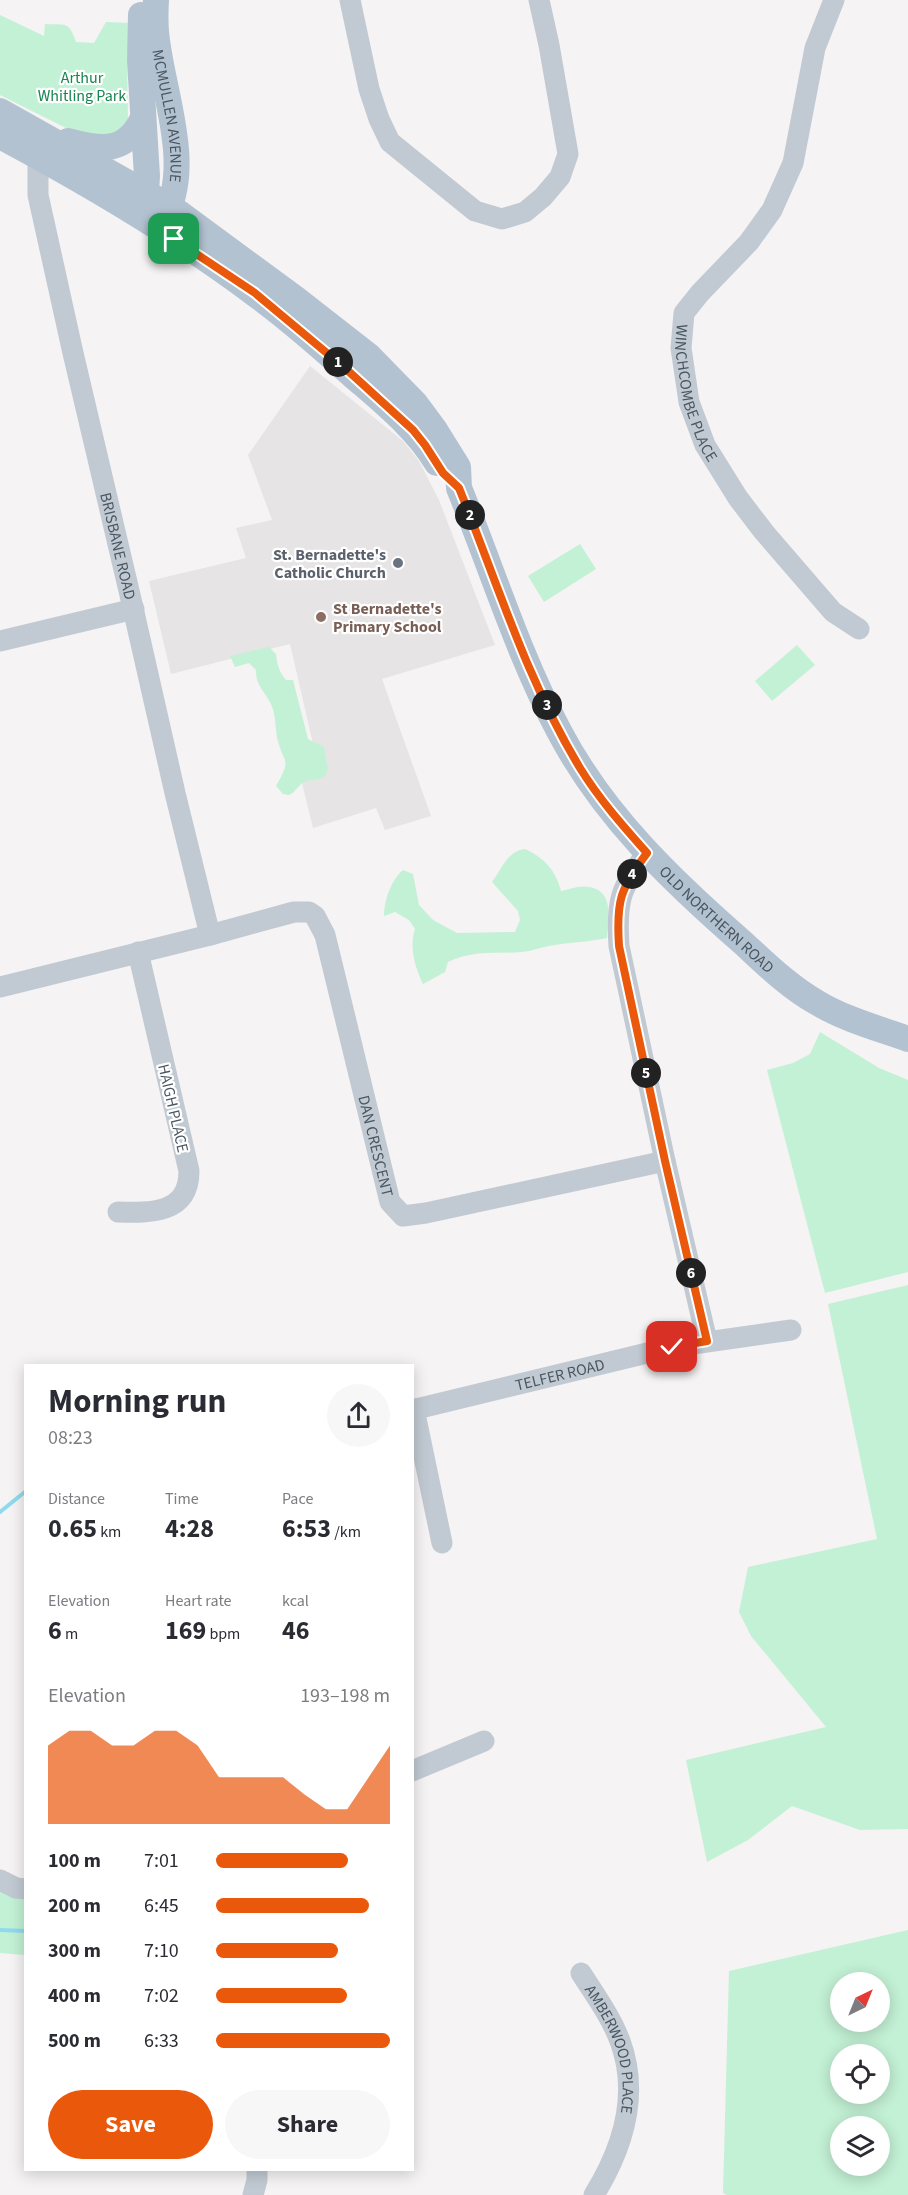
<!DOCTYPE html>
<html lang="en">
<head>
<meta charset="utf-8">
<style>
	body { margin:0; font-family:"Source Sans 3",sans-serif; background:#f7f7f7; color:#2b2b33; height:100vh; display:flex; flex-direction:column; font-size:22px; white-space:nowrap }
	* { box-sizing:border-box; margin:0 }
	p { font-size:20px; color:#7c7c81 }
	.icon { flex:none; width:33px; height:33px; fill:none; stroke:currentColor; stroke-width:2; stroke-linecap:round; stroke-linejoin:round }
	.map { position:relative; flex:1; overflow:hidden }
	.panel { position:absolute; left:24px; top:1364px; width:390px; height:807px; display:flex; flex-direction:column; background:#fff; border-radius:0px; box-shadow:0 3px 15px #0003 }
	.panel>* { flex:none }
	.needle { width:39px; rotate:43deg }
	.buttons { position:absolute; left:830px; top:1972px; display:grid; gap:12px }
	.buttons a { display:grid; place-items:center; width:60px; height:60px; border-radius:50%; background:#fff; box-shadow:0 3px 15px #0003; font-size:30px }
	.pin { position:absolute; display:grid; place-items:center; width:51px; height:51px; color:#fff; margin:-26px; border-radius:12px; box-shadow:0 3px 9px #0006 }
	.km { position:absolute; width:30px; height:30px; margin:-15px; border-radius:50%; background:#222; color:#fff; font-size:16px; line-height:30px; text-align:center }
	.round { display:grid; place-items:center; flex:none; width:63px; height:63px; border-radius:32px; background:#f7f7f7 }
	.headline { display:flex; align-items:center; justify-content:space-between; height:102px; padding:0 24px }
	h1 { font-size:33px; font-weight:700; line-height:45px }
	.metrics { display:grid; grid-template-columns:repeat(3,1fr); gap:9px; height:102px; padding:6px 24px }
	.metrics div { display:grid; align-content:center }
	.metrics b { font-size:26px; font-weight:700 }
	.metrics small { font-size:16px; font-weight:400 }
	.metrics p { font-size:16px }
	.chart { height:168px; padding:12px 24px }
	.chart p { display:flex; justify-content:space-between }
	.chart svg { width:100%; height:108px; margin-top:6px; fill:#ea580c; opacity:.7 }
	.primary-button { display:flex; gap:12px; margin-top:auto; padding:12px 24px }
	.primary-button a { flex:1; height:69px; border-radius:36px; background:#ea580c; color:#fff; font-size:24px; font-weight:700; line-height:69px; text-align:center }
	.primary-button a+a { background:#f7f7f7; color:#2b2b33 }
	ul { padding:0 24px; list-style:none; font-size:20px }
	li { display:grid; grid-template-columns:96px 72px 1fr; align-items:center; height:45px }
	li i { height:15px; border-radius:8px; background:#ea580c }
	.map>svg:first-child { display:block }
	.education { fill:#e6e4e5 }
	.green { fill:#c3f1d5; fill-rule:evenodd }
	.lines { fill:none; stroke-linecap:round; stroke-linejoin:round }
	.stream { stroke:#90daee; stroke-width:4 }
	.minor { stroke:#c1cad2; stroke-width:21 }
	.major { stroke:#b3c2d1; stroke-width:26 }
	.route-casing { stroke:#fff; stroke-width:12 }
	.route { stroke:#ea580c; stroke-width:8 }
	.worship-dot { fill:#6b7280; stroke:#fff; stroke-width:2 }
	.education-dot { fill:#8d6e63; stroke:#fff; stroke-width:2 }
	.labels { text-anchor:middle; stroke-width:4.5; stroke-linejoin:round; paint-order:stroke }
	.park-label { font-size:16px; fill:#17864f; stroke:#fff }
	.street-label { font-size:16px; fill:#4a5661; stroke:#fff }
	.worship-label { font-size:16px; font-weight:bold; fill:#5b616d; stroke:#fff; text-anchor:end }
	.education-label { font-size:16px; font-weight:bold; fill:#785e54; stroke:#fff; text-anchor:start }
</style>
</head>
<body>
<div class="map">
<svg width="908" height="2195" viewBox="0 0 908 2195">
	<rect width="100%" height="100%" fill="#f5f3f3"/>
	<path class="education" d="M310 366 403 441 419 461 439 500 495 645 382 679 431 816 385 830 376 808 313 828 301 779 320 774 290 644 171 674 149 581 246 558 236 528 272 520 248 455Z"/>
	<path class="green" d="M0 15 44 36 45 24C66 25 69 21 76 42L94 43 106 22 130 23 127 59 128 119 110 139 70 130 0 95Z
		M580 544 596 569 544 602 528 576Z
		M797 645 815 665 772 701 755 681Z
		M269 647 276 654C277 664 279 672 286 680H293L308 739 324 747 328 769C324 783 315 778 304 782 298 785 296 792 289 795L283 794 276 786C293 756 283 765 277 737 275 726 276 715 271 704 265 692 255 684 256 670L249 663 235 667 230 656Z
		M525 849C543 857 556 870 561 891 569 889 581 885 589 887 615 891 608 920 607 938 589 942 572 942 555 945 544 946 533 951 522 952 496 954 472 950 448 962L445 972 423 984C415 967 409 947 415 929L409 920 395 912 384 916C384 901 391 880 403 870L413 874 419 905 433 920 457 933 515 932 520 920 518 911 492 882C502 869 507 851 525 849Z
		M820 1032 879 1068 908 1080V1272L825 1293 767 1070 793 1063 810 1054Z
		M908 1285V1829L860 1830 792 1806 748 1840 707 1862 686 1760 826 1727 751 1636 739 1612 748 1567 877 1539 828 1304Z
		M0 1891 25 1897V1955L0 1953Z
		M908 1930V2195H727L723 2193 729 1971ZM840 1983H879V2022H840ZM840 2055H879V2094H840ZM840 2127H879V2166H840Z"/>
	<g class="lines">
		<path class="stream" d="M0 1512 26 1491
			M0 1930 26 1931"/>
		<g class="minor">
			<path d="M350 0 369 89 379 119 390 142 475 211 502 219 525 212 543 197 560 177 568 154 549 45 539 0"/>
			<path id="s1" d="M834 0 815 48 793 163 772 210 749 242 700 293 684 313 681 348 689 402 705 445 738 498 764 532 833 612 859 629"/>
			<path id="s2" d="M38 156V195L73 353 130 595 175 793 210 935"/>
			<path d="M0 641 134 609"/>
			<path d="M647 853C620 888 616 901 619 946L665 1161 707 1341"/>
			<path id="s3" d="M0 987 210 935 294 912H309L315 916 325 935 390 1202 403 1216 426 1213 665 1161"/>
			<path d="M118 1212C150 1213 189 1214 189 1171L138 952"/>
			<path d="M414 1409 442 1543"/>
			<path id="s4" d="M412 1410 672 1347 791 1330"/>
			<path d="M412 1771 484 1741"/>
			<path d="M0 1880 16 1888 26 1889"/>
			<path id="s5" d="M581 1973C595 1995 611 2017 620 2041 640 2095 623 2148 594 2195"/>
			<path d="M253 2195 257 2180V2169"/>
		</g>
		<g class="major">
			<path id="s6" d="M156 0C155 16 155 31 158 47 165 98 193 171 163 219"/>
			<path id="s7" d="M0 111 171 207 296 299 369 356 415 403 435 430 458 467 459 488C492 569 518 654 559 731 603 815 671 880 742 942 765 963 788 986 816 1002 844 1019 877 1028 908 1039"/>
			<path d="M0 136C88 183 175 234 255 294 289 319 321 347 352 375 383 402 416 428 437 463"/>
			<path d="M68 141C102 150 125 154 143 118"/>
			<path d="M138 204 146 192 147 176 140 61 141 15"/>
		</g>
	</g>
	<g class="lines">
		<g class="route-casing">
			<path id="route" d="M174 239 255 293 346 369 413 430 425 445 443 473 459 488C497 582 527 681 580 768 599 799 623 826 647 853 620 889 616 901 619 946L665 1161 707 1341 672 1347"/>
		</g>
		<use href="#route" class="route"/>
	</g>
	<circle class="worship-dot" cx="398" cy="563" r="6"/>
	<circle class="education-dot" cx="321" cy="617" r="6"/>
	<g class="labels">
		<g class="park-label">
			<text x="82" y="83">Arthur<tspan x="82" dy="18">Whitling Park</tspan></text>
		</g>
		<g class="street-label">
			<text dy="6" stroke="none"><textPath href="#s6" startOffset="117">MCMULLEN AVENUE</textPath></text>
			<text dy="6" stroke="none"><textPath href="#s1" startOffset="438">WINCHCOMBE PLACE</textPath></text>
			<text dy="6" stroke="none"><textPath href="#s2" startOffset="399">BRISBANE ROAD</textPath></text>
			<text dy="6" stroke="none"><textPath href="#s7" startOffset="1118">OLD NORTHERN ROAD</textPath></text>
			<text transform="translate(174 1108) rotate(77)" y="6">HAIGH PLACE</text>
			<text dy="6" stroke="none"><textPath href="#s3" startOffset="564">DAN CRESCENT</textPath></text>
			<text dy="6" stroke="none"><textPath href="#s4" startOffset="152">TELFER ROAD</textPath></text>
			<text dy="6" stroke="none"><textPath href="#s5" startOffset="84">AMBERWOOD PLACE</textPath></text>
		</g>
		<g class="worship-label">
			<text x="386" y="560">St. Bernadette's<tspan x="386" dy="18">Catholic Church</tspan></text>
		</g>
		<g class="education-label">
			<text x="333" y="614">St Bernadette's<tspan x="333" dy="18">Primary School</tspan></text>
		</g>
	</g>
</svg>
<div class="buttons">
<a><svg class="needle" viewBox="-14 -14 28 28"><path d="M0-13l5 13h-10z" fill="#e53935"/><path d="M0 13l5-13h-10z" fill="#7c7c81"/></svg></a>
<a><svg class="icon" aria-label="locate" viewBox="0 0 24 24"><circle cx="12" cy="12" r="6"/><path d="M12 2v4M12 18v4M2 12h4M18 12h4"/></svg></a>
<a><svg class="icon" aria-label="layers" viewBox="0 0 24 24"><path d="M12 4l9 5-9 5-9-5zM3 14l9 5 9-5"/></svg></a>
</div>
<div class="pin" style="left:174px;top:239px;background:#1e9e55"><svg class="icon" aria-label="arrive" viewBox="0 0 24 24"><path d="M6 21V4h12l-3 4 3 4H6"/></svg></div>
<div class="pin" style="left:672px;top:1347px;background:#d93025"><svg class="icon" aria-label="check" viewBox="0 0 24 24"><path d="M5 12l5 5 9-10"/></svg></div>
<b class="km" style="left:338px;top:362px">1</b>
<b class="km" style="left:470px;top:515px">2</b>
<b class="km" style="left:547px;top:705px">3</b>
<b class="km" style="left:632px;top:874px">4</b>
<b class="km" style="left:646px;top:1073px">5</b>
<b class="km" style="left:691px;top:1273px">6</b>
<section class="panel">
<div class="headline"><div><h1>Morning run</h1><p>08:23</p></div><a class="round"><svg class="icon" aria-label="share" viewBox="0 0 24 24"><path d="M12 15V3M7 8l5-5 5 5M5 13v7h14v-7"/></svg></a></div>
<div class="metrics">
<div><p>Distance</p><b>0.65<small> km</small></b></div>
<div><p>Time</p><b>4:28</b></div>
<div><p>Pace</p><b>6:53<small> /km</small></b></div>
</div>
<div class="metrics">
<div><p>Elevation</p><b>6<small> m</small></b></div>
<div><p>Heart rate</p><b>169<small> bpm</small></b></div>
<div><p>kcal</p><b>46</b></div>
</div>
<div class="chart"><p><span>Elevation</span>193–198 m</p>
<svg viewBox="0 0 160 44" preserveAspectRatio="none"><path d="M0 44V12L10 6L20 6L30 12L40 12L50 6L60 6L70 12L80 25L90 25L100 25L110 25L120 32L130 38L140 38L150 25L160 12V44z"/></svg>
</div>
<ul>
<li><b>100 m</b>7:01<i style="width:76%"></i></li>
<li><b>200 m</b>6:45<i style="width:88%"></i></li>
<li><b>300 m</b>7:10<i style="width:70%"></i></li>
<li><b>400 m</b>7:02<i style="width:75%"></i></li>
<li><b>500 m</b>6:33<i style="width:100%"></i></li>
</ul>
<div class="primary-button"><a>Save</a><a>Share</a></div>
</section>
</div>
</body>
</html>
